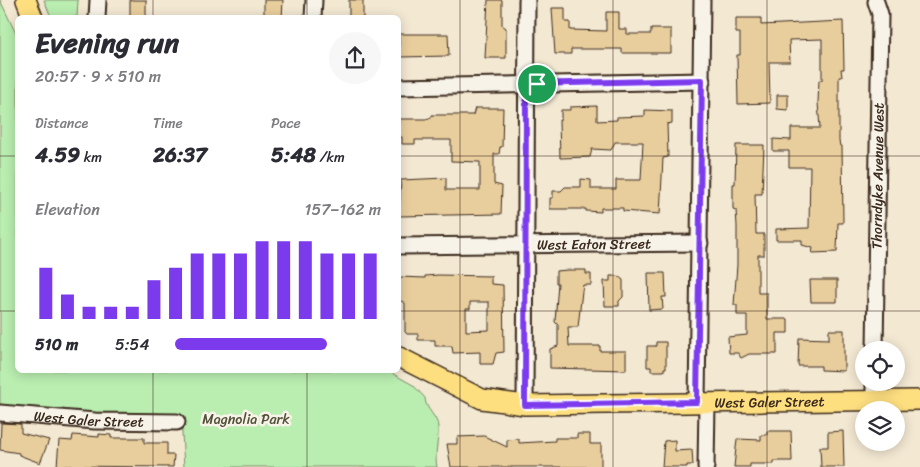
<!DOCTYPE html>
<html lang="en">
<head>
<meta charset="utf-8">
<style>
	body { margin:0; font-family:Sriracha,sans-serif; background:#f7f7f7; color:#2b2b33; height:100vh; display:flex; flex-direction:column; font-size:19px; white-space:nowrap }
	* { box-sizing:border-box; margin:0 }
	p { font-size:16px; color:#7c7c81 }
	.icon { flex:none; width:28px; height:28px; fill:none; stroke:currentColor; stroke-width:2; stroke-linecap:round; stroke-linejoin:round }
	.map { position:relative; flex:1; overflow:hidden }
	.side { position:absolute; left:15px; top:15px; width:386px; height:358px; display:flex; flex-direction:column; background:#fff; border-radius:8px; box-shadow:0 2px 12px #0003 }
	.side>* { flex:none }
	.controls { position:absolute; left:855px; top:341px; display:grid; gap:10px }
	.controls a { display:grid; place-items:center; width:50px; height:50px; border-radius:50%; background:#fff; box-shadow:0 2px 12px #0003; font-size:25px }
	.pin { position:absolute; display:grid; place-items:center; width:42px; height:42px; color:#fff; margin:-21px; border:2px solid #fff; border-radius:50%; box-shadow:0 1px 5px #0007 }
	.round { display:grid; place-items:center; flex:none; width:52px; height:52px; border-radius:26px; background:#f7f7f7 }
	.summary { display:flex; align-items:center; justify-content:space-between; height:85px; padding:0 20px }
	h1 { font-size:28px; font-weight:700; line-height:38px }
	.metrics { display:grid; grid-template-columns:repeat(3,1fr); gap:8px; height:85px; padding:5px 20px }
	.metrics div { display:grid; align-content:center }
	.metrics b { font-size:21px; font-weight:700 }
	.metrics small { font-size:14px; font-weight:400 }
	.metrics p { font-size:14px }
	.chart { height:140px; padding:10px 20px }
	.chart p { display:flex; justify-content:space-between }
	.chart svg { width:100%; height:90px; margin-top:5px; stroke:#7c3aed; stroke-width:6 }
	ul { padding:0 20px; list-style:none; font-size:16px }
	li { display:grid; grid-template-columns:80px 60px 1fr; align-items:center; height:38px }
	li i { height:12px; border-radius:6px; background:#7c3aed }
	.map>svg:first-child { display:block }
	.green { fill:#b9eeb0; stroke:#7a8c67 }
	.building { fill:#e9ce9d; stroke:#3b2a1e; fill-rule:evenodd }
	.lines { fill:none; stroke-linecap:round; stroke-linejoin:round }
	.minor-casing { stroke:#3b2a1e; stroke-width:19 }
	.major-casing { stroke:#3b2a1e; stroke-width:22 }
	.minor { stroke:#f7f3e8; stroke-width:15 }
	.major { stroke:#fedf80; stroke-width:19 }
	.route-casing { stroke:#fff; stroke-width:10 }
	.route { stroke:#7c3aed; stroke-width:6 }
	.grid { fill:none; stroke:#3b2a1e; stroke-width:1; stroke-opacity:0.55 }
	.labels { text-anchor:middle; stroke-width:5; stroke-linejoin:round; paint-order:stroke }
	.street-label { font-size:14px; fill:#3b2a1e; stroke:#f7f3e8 }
	.park-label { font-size:14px; fill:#54513b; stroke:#f7f3e8 }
</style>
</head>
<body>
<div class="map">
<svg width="920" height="467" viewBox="0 0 920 467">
	<rect width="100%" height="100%" fill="#f3e8d2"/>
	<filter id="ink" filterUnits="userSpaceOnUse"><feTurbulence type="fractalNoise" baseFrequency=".02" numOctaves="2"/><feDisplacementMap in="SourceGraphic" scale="10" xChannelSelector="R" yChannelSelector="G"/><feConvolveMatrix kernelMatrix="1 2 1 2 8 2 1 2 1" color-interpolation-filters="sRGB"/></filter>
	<g filter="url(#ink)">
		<path class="green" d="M0 0 18 38V370H386L413 385 425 398C425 409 438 417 438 427 439 440 434 454 437 467H184L181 415 60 413 0 406Z
			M44 0H78L77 17H51Z"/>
		<path class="building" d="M130 0H146V18H130Z
			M264 0H283L282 18H264Z
			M349 0H363V18H349Z
			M488 0H502V25L506 28V58H485Z
			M552 8H565V22H570V30L606 31V12H619V29H627V34H651V29H671V53H622V49H571V54H555Z
			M736 18H761V25L843 21 844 69H841L842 77H839V141L840 146H842L843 223H838L837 252 812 253 813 248 802 245V240H776V229L809 228 810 167H789V151H773V139L791 140V128H820L818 103 819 80H822V39L789 40 790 62H769L770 103 738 104 737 55H740V33H736Z
			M399 34H448L449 56 399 57Z
			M777 95H788V110L777 109Z
			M597 106V121L617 120V117L645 116V110L672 111V123L667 124 668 157 663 158 660 214 623 211V208H601V212L586 211V209H550V198H553V191H561L565 187H581V179L591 180V189H616V180H641L643 142H615L611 150 592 149 590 157 560 158 559 120H561V110H570V107Z
			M475 108H503L502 147H500L499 154H494V184L502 186 501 214 399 216 401 180 446 178V190H480V162L451 161V140H415V144H402V137H399V119H426L432 117V115H473Z
			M736 145H764L762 194H755L756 234H764V255H758V293H767V319H788V333H777V354H749L741 358 738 353H729L728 337 747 335V315H737V305H734L737 265V226L736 210 733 209V184H735Z
			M568 270H586V274H591V285H583L582 291 578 327H568L569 346H600V351H626V370L550 368V349L558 346V325L555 322 558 283H556V271Z
			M648 273H665L666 297H662L663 309 649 310Z
			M438 275 491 276V284L503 285 504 352 496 353 493 364H480V352L453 353 452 346H435V340H418V334H407L405 332V303L399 300V277L425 278V276ZM470 302H489V330L466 331V309H470Z
			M610 276H618L623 280V297L619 301V306H605L604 281H610Z
			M810 280H837V302H811Z
			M829 330H844V371L821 370V366H798L799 338 829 339Z
			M656 342H666V368H664V371H651V367H647V346H656Z
			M1 423 21 424V433L49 440 40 463 19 455V453L0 450Z
			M767 431H791L792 461H774V464H750V467H734L737 439 761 440V435H767Z
			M843 431 844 467H821L820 447H828V432Z
			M99 434 111 435V438H144V443H167V455H174L173 467 57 466 59 440 72 441 73 435 99 437Z
			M577 434H590V444H601V467H451L447 444H457V437L484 436 507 447V440L519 439V443L555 441V438H577Z
			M675 440V451L692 450 693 465H687V467H662L664 441Z"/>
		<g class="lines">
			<g class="minor-casing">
				<g id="minor">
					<path d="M97 18 98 0"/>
					<path d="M313 18 314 0"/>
					<path d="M399 87 702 81"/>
					<path id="s1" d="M399 246 700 243"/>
					<path id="s2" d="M875 350 880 14 876 2"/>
					<path d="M874 400V382"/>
					<path d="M697 402 702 0"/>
					<path d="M525 405 527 0"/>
					<path id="s3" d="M0 413 95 421 177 422"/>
					<path d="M706 467 707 402"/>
				</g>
			</g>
			<g class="major-casing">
				<g id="major">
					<path d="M26 0 33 18"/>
					<path id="s4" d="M399 357 482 399 525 405 920 400"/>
				</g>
			</g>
			<use href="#minor" class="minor"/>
			<use href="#major" class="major"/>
		</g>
	</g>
	<g class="lines" filter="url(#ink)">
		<g class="route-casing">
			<path id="route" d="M702 80 697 402 525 405 526 84Z"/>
		</g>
		<use href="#route" class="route"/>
	</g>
	<path class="grid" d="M153 0V18M307 0V18M460 0V467M613 0V467M767 0V467M0 156H18M399 156H920M0 311H18M399 311H920M153 370V467M307 370V467"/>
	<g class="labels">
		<g class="street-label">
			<text dy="5" stroke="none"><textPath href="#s2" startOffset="174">Thorndyke Avenue West</textPath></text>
			<text dy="5" stroke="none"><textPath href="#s1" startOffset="195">West Eaton Street</textPath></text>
			<text dy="5" stroke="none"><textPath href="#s4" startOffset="381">West Galer Street</textPath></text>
			<text dy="5" stroke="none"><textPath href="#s3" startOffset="89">West Galer Street</textPath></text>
		</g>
		<g class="park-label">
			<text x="246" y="424">Magnolia Park</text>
		</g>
	</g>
</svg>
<div class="controls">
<a><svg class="icon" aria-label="locate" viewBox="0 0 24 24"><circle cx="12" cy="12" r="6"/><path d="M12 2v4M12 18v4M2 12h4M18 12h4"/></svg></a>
<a><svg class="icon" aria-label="layers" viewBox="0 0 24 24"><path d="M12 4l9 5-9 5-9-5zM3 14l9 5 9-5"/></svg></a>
</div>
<div class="pin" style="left:537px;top:84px;background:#1e9e55"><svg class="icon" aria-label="arrive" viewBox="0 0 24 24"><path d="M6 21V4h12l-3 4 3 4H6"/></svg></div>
<section class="side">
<div class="summary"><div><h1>Evening run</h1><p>20:57 · 9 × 510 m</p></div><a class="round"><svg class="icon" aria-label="share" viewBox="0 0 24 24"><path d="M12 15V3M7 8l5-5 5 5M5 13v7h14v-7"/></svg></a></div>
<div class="metrics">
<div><p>Distance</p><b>4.59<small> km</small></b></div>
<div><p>Time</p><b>26:37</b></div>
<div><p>Pace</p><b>5:48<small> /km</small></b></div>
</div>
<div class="chart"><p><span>Elevation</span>157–162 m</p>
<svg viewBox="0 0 160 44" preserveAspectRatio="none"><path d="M5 44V19M15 44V32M25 44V38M35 44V38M45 44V38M55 44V25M65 44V19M75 44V12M85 44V12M95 44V12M105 44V6M115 44V6M125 44V6M135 44V12M145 44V12M155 44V12"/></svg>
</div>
<ul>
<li><b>510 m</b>5:54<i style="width:74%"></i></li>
</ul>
</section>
</div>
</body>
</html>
